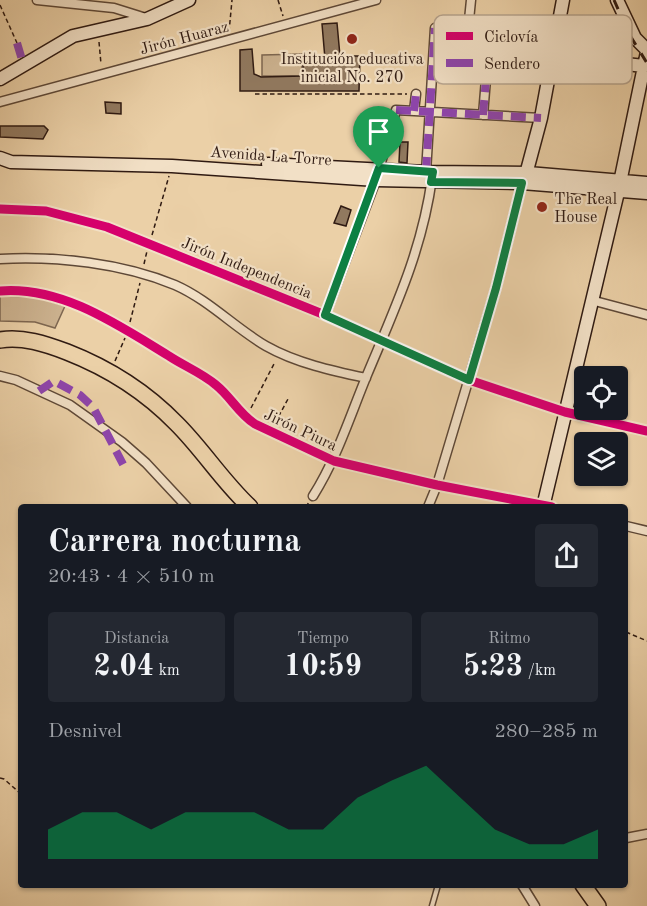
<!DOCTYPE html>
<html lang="es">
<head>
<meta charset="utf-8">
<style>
	body { margin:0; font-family:"Old Standard TT",serif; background:#242831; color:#f1f3f6; height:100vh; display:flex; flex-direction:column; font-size:22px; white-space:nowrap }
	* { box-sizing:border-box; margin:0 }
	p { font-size:20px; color:#9ea1a6 }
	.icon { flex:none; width:33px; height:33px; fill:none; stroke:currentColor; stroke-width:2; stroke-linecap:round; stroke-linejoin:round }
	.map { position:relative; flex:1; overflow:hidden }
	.details { position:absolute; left:18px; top:504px; width:610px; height:384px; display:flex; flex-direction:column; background:#171b24; border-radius:6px; box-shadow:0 2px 4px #0004 }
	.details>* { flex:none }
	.controls { position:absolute; left:574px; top:366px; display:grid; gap:12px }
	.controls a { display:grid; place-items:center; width:54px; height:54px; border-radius:6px; background:#171b24; box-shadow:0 2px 4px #0004; font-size:30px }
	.pin { position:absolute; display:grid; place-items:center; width:51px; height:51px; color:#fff; margin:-62px -26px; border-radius:50% 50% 50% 0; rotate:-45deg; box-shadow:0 0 6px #0007 }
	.pin .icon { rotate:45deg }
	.round { display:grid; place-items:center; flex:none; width:63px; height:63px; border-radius:6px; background:#242831 }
	.overview { display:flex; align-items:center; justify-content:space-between; height:102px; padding:0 30px }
	h1 { font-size:33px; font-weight:700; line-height:45px }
	.stats { display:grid; grid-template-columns:repeat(3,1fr); gap:9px; height:102px; padding:6px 30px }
	.stats div { display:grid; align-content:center; border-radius:6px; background:#242831; text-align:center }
	.stats b { font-size:30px; font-weight:700 }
	.stats small { font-size:16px; font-weight:400 }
	.stats p { font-size:16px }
	.chart { height:168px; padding:12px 30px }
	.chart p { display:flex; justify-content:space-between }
	.chart svg { width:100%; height:108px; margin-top:6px; fill:#0b8043; opacity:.7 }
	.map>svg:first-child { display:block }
	.green { fill:#cbb18e; stroke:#7d6650; stroke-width:1.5 }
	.building { fill:#91795f; stroke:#2f1a12; stroke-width:1.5 }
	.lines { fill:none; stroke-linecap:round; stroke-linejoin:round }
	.lane-casing { stroke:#5e4837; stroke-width:7 }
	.street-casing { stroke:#5e4837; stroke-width:11 }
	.secondary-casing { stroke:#2f1a12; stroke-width:15 }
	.highway-casing { stroke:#2f1a12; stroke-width:18 }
	.path { stroke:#2f1a12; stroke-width:1.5; stroke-dasharray:4.5 3; stroke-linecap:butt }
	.lane { stroke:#f2e0c6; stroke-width:4 }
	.street { stroke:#f2e0c6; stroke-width:8 }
	.secondary { stroke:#f2e0c6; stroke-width:12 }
	.highway { stroke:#ebd0a7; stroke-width:15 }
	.rail { stroke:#2f1a12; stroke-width:3; stroke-dasharray:10 10; stroke-linecap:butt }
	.quiet { stroke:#8e44ad; stroke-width:8; stroke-dasharray:15 8; stroke-linecap:butt }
	.cycleway-casing { stroke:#f2e0c6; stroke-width:13 }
	.cycleway { stroke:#d6006c; stroke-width:9 }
	.route-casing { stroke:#fff; stroke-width:12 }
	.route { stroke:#0b8043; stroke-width:8 }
	.poi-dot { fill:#8f2418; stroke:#f2e0c6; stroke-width:2 }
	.labels { text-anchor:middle; stroke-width:4.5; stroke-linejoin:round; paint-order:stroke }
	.street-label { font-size:16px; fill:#2f1a12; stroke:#f2e0c6 }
	.poi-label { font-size:16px; fill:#2f1a12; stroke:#f2e0c6 }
	.key { fill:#f2e0c6; stroke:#b8a590; stroke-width:1.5 }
	.key-label { font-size:16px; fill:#2f1a12 }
</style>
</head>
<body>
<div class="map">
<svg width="647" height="906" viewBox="0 0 647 906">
	<rect width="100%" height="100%" fill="#ebd0a7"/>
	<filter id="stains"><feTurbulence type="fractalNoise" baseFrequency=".00333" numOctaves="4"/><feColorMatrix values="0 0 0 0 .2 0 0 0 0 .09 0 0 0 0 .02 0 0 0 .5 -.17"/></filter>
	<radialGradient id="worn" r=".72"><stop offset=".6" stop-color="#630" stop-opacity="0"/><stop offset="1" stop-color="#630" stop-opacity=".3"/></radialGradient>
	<path class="green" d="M302 54V76H262V55Z
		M0 296 37 297 65 306 55 328 35 322 0 321Z"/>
	<path class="building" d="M337 23 340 56H360L359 91H240V50L252 49 254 74 261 77 303 76V59H325L322 24Z
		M105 102 121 103V114L106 113Z
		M0 126H44L48 130 43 139 0 137Z
		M400 142H408L407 163 399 162Z
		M341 206 351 210 346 226 334 223Z"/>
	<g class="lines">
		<g class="lane-casing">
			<path id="lane" d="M432 906 438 885"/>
		</g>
		<g class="street-casing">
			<path id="street" d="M37 0 114 8 146 18
				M468 30 471 0
				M0 102 376 0
				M414 111 416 94
				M483 115 490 31
				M426 172 435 28 556 34
				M0 209 46 211 107 227 325 315 469 380 565 412 647 431
				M0 259C57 256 122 263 175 285 209 300 235 328 266 346 296 363 333 371 366 378
				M0 291C62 286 118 325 169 356 184 366 202 373 216 385 231 397 239 414 255 424L334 461 437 485 552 507
				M591 300 647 315
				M325 315 376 180 396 110 541 118
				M0 376 16 380 70 405 122 442 146 463 187 507
				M313 496C337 458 350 416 367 375 395 308 422 251 432 178
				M428 507 437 485 496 288 522 183
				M626 526 647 531
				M626 838 647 834
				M522 885 535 906"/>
		</g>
		<g class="secondary-casing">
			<path id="secondary" d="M617 0 635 38 647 50
				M552 56 644 66
				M0 79 73 36 147 19 189 0
				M0 158 11 162 172 166 376 180 522 183 647 193
				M268 164 426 172 528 173 647 183
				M525 178 541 118 563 0
				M543 507 618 192 647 52"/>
		</g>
		<g class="highway-casing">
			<path id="highway" d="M0 340C22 336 46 344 67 352 108 368 146 392 177 424 203 450 223 482 250 507
				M583 885 598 906"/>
		</g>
		<path class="path" d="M278 0 283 16
			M0 5 17 43
			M229 32 232 0
			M99 42 101 64
			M255 94H407
			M152 235 169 176
			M144 264 147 251
			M130 322 140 283
			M115 361 125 338
			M251 408 275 362
			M275 423 288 399
			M306 507 309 502
			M626 632 647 641
			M0 778 4 779 21 794"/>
		<use href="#lane" class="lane"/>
		<use href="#street" class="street"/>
		<use href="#secondary" class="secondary"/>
		<use href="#highway" class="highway"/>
		<path class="rail" d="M614 0 629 34 647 63"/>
		<path class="quiet" d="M17 43 23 63
			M396 110 541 118
			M414 111 416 94
			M483 115 490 31
			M426 172 435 28
			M39 391 54 381 80 395 93 407 125 468"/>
		<g class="cycleway-casing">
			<path id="cycleway" d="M0 209 46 211 107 227 325 315 469 380 565 412 647 431
				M0 291C62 286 118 325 169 356 184 366 202 373 216 385 231 397 239 414 255 424L334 461 437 485 552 507"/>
		</g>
		<use href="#cycleway" class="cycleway"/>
	</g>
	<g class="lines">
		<g class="route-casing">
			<path id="route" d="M379 168 433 172 431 182 522 183 496 288 469 380 325 315Z"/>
		</g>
		<use href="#route" class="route"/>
	</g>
	<g class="poi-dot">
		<circle cx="352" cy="39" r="6"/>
		<circle cx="542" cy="207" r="6"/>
	</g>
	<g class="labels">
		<g class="street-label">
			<text transform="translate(184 37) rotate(-15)" y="6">Jirón Huaraz</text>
			<text transform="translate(271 155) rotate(4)" y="6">Avenida La Torre</text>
			<text transform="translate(247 267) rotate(22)" y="6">Jirón Independencia</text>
			<text transform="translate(301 429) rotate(25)" y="6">Jirón Piura</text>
		</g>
		<g class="poi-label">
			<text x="352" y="64">Institución educativa<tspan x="352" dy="18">inicial No. 270</tspan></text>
			<text x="554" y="204" text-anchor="start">The Real<tspan x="554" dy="18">House</tspan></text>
		</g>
	</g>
	<rect x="434" y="15" width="198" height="69" rx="9" class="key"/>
	<rect x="446" y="32" width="27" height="8" fill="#d6006c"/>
	<rect x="446" y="59" width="27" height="8" fill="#8e44ad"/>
	<g class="key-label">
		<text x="484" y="42">Ciclovía</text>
		<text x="484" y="69">Sendero</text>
	</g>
	<rect width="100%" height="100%" filter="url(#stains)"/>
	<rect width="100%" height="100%" fill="url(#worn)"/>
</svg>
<div class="controls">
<a><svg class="icon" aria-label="locate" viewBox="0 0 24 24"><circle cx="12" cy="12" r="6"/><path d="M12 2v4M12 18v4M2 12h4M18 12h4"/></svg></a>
<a><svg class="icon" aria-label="layers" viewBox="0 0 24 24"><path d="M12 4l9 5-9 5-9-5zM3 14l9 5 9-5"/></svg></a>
</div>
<div class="pin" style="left:379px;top:168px;background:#1e9e55"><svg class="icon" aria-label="arrive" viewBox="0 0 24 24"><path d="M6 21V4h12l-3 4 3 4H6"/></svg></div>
<section class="details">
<div class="overview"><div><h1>Carrera nocturna</h1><p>20:43 · 4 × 510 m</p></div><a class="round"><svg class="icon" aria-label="share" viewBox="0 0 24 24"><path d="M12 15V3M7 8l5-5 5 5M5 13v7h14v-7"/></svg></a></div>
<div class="stats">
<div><p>Distancia</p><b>2.04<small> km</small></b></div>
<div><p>Tiempo</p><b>10:59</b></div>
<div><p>Ritmo</p><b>5:23<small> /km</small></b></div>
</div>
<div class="chart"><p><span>Desnivel</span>280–285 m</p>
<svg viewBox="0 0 160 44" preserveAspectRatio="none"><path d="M0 44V32L10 25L20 25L30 32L40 25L50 25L60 25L70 32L80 32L90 19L100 12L110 6L120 19L130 32L140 38L150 38L160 32V44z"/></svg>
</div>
</section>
</div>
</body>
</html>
